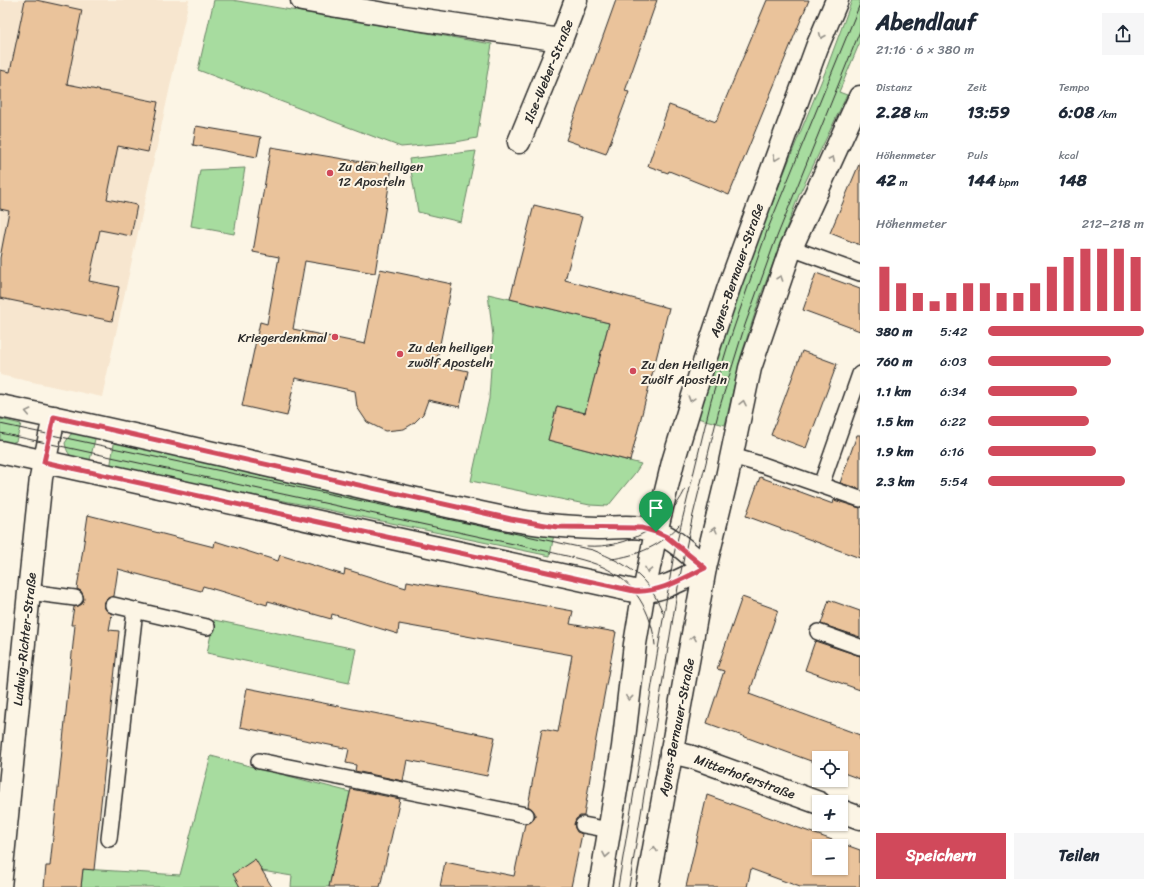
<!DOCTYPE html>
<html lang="de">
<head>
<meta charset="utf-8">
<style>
	body { margin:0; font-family:Sriracha,sans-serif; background:#f6f6f7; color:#1f2937; height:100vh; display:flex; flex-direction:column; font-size:15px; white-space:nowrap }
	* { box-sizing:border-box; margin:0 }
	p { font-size:13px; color:#747a83 }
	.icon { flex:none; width:22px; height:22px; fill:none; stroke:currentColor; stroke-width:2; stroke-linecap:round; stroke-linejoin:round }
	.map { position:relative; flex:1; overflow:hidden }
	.details { display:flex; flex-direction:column; background:#fff; width:300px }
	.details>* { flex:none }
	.tools { position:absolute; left:812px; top:751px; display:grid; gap:8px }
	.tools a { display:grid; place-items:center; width:36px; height:36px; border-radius:0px; background:#fff; box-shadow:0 1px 3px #0004; font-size:20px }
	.pin { position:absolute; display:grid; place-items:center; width:34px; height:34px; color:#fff; margin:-41px -17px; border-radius:50% 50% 50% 0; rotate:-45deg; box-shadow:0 0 4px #0007 }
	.pin .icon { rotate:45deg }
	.round { display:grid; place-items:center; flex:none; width:42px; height:42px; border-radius:0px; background:#f6f6f7 }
	.head { display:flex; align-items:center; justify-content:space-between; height:68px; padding:0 16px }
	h1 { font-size:22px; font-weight:700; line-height:30px }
	.figures { display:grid; grid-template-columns:repeat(3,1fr); gap:6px; height:68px; padding:4px 16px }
	.figures div { display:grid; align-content:center }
	.figures b { font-size:17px; font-weight:700 }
	.figures small { font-size:11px; font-weight:400 }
	.figures p { font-size:11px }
	.chart { height:112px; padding:8px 16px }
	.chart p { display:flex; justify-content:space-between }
	.chart svg { width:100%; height:72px; margin-top:4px; stroke:#d1495b; stroke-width:6 }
	.cta { display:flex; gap:8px; margin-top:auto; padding:8px 16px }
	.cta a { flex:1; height:46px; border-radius:0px; background:#d1495b; color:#fff; font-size:16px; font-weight:700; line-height:46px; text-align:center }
	.cta a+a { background:#f6f6f7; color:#1f2937 }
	ul { padding:0 16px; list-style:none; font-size:13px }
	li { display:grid; grid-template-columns:64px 48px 1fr; align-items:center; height:30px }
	li i { height:10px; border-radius:5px; background:#d1495b }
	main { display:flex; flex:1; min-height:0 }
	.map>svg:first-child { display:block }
	.built { fill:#f7e6cf }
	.green { fill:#a7dc9f; stroke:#698465 }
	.building { fill:#eac39b; stroke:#2b2b2b; fill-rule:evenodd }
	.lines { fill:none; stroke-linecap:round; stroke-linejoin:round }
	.service-casing { stroke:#2b2b2b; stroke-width:18 }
	.minor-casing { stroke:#2b2b2b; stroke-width:25 }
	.secondary-casing { stroke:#2b2b2b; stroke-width:25 }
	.service { stroke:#fcf5e5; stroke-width:15 }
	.minor { stroke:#fcf5e5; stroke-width:22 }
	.secondary { stroke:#fcf5e5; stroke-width:22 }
	.tram { stroke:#2b2b2b; stroke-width:1 }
	.oneway { stroke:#949088 }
	.route-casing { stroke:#fff; stroke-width:8 }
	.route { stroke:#d1495b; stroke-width:5 }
	.poi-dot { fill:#d1495b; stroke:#fcf5e5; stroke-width:1.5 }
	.labels { text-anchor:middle; stroke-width:4; stroke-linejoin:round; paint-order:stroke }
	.street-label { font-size:13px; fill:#2b2b2b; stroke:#fcf5e5 }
	.poi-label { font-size:13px; fill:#2b2b2b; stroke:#fcf5e5; text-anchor:start }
</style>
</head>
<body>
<main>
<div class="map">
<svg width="860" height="887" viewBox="0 0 860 887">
	<rect width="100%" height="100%" fill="#fcf5e5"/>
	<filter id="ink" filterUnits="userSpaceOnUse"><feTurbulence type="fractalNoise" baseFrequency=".025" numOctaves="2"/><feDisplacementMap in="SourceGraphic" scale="8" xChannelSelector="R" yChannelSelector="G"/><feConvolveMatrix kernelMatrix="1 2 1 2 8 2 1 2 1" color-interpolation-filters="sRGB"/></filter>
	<g filter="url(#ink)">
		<path class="built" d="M0 0H189L102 397 0 375Z"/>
		<path class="green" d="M214 0H232L492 44 477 138 456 142 401 147 198 70Z
			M852 0H860V42L839 92 847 95 799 195 778 250 761 295 741 356 725 425 697 418 738 291 793 150 826 70Z
			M476 151 461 222 418 212 409 159Z
			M245 168 234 234 191 226 200 170Z
			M488 294 510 299 609 323 585 413 557 406 548 440 641 464 635 473 608 506 590 505 471 481 489 399 493 336Z
			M0 419 21 424 16 441 9 444 0 442Z
			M81 432 96 435 89 464C75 459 68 459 65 443L71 434Z
			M115 438 554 534 550 556 295 503 110 469Z
			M214 620 356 649 349 683 207 653Z
			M211 756 350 792 329 887H291L292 876 262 871 239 885V887H81L83 869 180 875Z"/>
		<path class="building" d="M25 0H36L82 10 67 84 158 102 148 152 118 146 107 199 137 205 131 236 100 230 89 281 119 287 112 321 0 298V258L9 211 0 209V70L10 72Z
			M616 0H657L625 91 629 92 606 154 566 140Z
			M767 0H809L729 195 669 171 668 173 648 166 669 105 716 122Z
			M196 126 261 137 257 157 193 145Z
			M271 147 392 167 375 273 305 261 293 329 365 344 380 269 452 284 436 364 468 371 460 407 428 400 423 414 414 423 404 429 385 431 367 422 357 407 355 391 295 378 287 416 242 406 260 322 267 324 279 257 253 252Z
			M860 162V245L830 233Z
			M534 205 582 217 565 280 669 308 630 461 548 440 557 406 585 413 609 323 510 299Z
			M816 273 860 289V331L803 310Z
			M802 351 837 364 806 448 771 435Z
			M857 435H860V489L840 483Z
			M760 477 833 504 834 500 860 508V558L746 516Z
			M88 515 214 547 215 541 278 561 280 555 344 575 345 569 406 588 407 581 573 611 570 624 616 632 596 739 584 816H580L576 819 574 824 575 828 577 832 582 834 571 887H440L445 862 514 876 525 824 532 821 535 816V813L532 809 528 806 542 729 558 732 572 655 399 624 398 634 332 614 331 619 268 601 267 605 203 586 201 591 118 569 114 596 107 599 104 603V607L107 611 112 614 109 630 119 631 94 870 83 869 81 887H44L46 866H50L75 625H71L74 607 78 606 82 604 84 599 83 595 81 591 77 589Z
			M742 597 778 610 749 694 860 735V779L841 772V758H819V764L707 723 724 671 717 669Z
			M829 600 860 611V637L821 624Z
			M815 641 860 656V690L805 670Z
			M247 688 495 737 487 776 407 760 403 781 355 771 356 765 346 763 349 749 240 727Z
			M351 789 400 799 380 887H329Z
			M707 795 860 850V887H800L751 869 747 887H686ZM819 846H841V868H819Z
			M255 859 272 887H240L233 874Z"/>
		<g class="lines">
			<g class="service-casing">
				<path id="service" d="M791 248 860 273
					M732 456 763 465 860 499
					M821 485 860 374
					M29 592 75 598
					M113 605 207 627
					M818 632 860 647
					M259 761 526 815
					M583 825 610 830
					M109 839 135 610"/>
			</g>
			<g class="minor-casing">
				<path id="minor" d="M302 0 390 15 561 40
					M519 142 561 40 576 0
					M0 406C170 441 339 484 509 519 538 525 567 527 597 528 613 528 632 525 648 529 671 535 688 553 705 568 682 579 660 593 634 591L0 452
					M671 752 692 757 819 803
					M841 811 860 818
					M0 887 29 592 41 478 54 417"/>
			</g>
			<g class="secondary-casing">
				<path id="secondary" d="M600 887 623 747 635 644 642 602 656 532 673 462 693 396 729 287 817 47 837 0
					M647 887 705 568 727 477 750 368 791 248 860 97"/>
			</g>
			<use href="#service" class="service"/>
			<use href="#minor" class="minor"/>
			<use href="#secondary" class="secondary"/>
			<path class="tram" d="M0 424 593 550C629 565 648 576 663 613
				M0 433 546 551C565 556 585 559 603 567 634 581 652 612 655 645
				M587 546C627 549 668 526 685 490
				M611 559C637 556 663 545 679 525
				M618 887 674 554 711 401 728 345 767 231 860 4
				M629 887 679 581 692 519 720 406 745 325 774 244 860 31"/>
		</g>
		<defs><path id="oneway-chevron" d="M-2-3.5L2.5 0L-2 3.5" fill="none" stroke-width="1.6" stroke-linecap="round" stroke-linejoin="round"/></defs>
		<g class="oneway">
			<use href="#oneway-chevron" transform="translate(822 36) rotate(113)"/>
			<use href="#oneway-chevron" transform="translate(776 158) rotate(110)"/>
			<use href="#oneway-chevron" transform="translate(832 159) rotate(-65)"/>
			<use href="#oneway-chevron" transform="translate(780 278) rotate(-71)"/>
			<use href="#oneway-chevron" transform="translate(691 399) rotate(107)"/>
			<use href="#oneway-chevron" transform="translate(743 403) rotate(-78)"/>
			<use href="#oneway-chevron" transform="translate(28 412) rotate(-168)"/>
			<use href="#oneway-chevron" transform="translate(714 530) rotate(-76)"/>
			<use href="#oneway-chevron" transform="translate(648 570) rotate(102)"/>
			<use href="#oneway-chevron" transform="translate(693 638) rotate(-80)"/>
			<use href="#oneway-chevron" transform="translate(629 698) rotate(96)"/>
			<use href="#oneway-chevron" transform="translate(654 849) rotate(-80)"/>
			<use href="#oneway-chevron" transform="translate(606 855) rotate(100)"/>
		</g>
	</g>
	<g class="lines" filter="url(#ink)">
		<g class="route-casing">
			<path id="route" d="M54 417 511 519 557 527 642 528 656 532 667 537 705 568C682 579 660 593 634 591L44 462Z"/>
		</g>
		<use href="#route" class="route"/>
	</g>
	<g class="poi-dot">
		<circle cx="330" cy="173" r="4"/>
		<circle cx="335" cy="337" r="4"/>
		<circle cx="400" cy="354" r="4"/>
		<circle cx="633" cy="371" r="4"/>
	</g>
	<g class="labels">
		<g class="street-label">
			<text transform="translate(548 71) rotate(-68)" y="5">Ilse-Weber-Straße</text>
			<text transform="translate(736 270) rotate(-71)" y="5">Agnes-Bernauer-Straße</text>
			<text transform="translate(24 639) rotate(-84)" y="5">Ludwig-Richter-Straße</text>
			<text transform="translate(676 727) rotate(-79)" y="5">Agnes-Bernauer-Straße</text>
			<text transform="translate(745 776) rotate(20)" y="5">Mitterhoferstraße</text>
		</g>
		<g class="poi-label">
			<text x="338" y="171">Zu den heiligen<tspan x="338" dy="15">12 Aposteln</tspan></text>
			<text x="327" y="342" text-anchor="end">Kriegerdenkmal</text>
			<text x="408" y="352">Zu den heiligen<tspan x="408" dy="15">zwölf Aposteln</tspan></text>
			<text x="641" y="369">Zu den Heiligen<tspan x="641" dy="15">Zwölf Aposteln</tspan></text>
		</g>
	</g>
</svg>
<div class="tools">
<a><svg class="icon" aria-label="locate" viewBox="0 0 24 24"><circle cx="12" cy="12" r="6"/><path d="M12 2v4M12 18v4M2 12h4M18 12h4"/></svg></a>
<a>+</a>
<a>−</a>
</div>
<div class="pin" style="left:656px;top:532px;background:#1e9e55"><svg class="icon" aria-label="arrive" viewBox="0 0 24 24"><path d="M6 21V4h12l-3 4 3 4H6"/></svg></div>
</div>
<section class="details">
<div class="head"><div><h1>Abendlauf</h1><p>21:16 · 6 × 380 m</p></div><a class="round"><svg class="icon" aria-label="share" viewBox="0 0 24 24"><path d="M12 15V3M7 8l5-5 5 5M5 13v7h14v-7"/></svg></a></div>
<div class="figures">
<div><p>Distanz</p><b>2.28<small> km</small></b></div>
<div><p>Zeit</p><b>13:59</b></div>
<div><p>Tempo</p><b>6:08<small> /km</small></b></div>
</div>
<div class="figures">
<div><p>Höhenmeter</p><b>42<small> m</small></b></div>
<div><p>Puls</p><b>144<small> bpm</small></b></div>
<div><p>kcal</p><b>148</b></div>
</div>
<div class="chart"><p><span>Höhenmeter</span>212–218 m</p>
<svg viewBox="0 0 160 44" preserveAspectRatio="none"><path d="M5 44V17M15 44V27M25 44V33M35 44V38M45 44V33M55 44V27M65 44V27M75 44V33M85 44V33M95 44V27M105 44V17M115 44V11M125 44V6M135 44V6M145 44V6M155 44V11"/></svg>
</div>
<ul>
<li><b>380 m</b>5:42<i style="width:100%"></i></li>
<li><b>760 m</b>6:03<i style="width:79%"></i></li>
<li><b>1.1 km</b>6:34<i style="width:57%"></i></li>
<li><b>1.5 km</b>6:22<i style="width:65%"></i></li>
<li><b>1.9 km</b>6:16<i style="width:69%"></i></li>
<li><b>2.3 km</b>5:54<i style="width:88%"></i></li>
</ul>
<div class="cta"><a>Speichern</a><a>Teilen</a></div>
</section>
</main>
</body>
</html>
